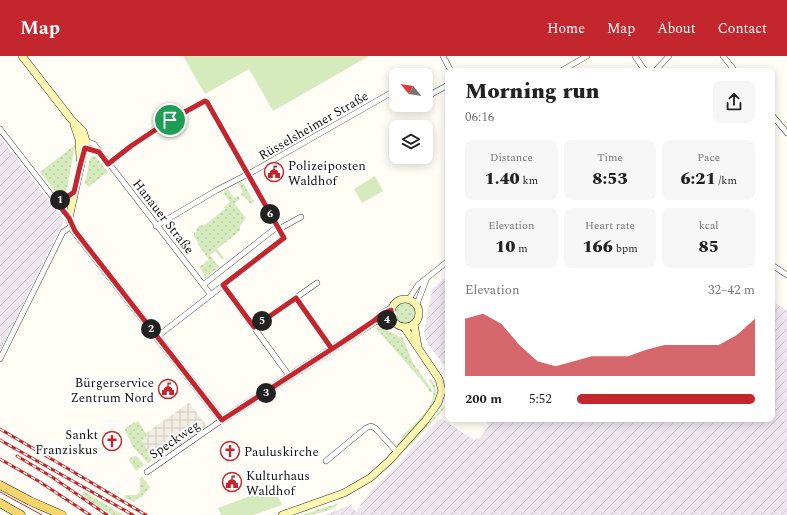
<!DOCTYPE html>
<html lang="en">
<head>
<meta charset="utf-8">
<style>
	body { margin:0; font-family:Spectral,serif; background:#f6f6f6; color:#222; height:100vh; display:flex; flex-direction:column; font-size:15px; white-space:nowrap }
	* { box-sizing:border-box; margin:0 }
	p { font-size:13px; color:#767676 }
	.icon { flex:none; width:22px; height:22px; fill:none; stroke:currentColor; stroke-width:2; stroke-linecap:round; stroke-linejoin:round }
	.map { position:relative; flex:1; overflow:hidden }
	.panel { position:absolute; left:445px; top:12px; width:330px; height:354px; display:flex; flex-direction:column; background:#fff; border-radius:8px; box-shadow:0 2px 10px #0003 }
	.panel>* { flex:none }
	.needle { width:26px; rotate:300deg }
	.tools { position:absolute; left:389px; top:12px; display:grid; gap:8px }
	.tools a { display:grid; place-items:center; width:44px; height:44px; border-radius:8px; background:#fff; box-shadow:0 2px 10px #0003; font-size:20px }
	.pin { position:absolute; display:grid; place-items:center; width:34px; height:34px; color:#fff; margin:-17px; border:2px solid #fff; border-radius:50%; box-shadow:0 1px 4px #0007 }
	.km { position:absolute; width:20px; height:20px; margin:-10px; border-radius:50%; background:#222; color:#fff; font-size:11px; line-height:20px; text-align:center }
	.round { display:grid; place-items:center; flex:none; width:42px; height:42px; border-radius:8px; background:#f6f6f6 }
	.headline { display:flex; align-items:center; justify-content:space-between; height:68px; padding:0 20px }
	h1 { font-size:22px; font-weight:800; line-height:30px }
	.stats { display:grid; grid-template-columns:repeat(3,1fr); gap:6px; height:68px; padding:4px 20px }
	.stats div { display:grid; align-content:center; border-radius:8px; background:#f6f6f6; text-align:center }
	.stats b { font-size:17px; font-weight:800 }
	.stats small { font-size:11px; font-weight:400 }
	.stats p { font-size:11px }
	.chart { height:112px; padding:8px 20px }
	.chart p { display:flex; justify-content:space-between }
	.chart svg { width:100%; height:72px; margin-top:4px; fill:#c4262e; opacity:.7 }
	ul { padding:0 20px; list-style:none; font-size:13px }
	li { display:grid; grid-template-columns:64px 48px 1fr; align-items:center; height:30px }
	li i { height:10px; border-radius:5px; background:#c4262e }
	header { display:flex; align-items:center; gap:24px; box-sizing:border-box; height:56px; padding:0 20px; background:#c4262e; color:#fff }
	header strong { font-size:19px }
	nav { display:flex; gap:22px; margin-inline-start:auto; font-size:14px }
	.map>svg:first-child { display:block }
	.industrial { fill:url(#industrial-furrows) }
	.grass { fill:url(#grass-dots) }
	.park { fill:#d5ebbd }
	.plaza { fill:url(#plaza-grid) }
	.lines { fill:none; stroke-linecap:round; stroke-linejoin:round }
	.street-casing { stroke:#444; stroke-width:6 }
	.secondary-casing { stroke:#333; stroke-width:8 }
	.primary-casing { stroke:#222; stroke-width:9 }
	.street { stroke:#fff; stroke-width:5 }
	.secondary { stroke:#fff6b0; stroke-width:7 }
	.primary { stroke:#f9d66b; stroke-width:8 }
	.tram { stroke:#c4262e; stroke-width:1 }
	.rail-casing { stroke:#c4262e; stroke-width:3 }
	.rail { stroke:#fff; stroke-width:1.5; stroke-dasharray:4.5; stroke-linecap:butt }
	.route-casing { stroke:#fff; stroke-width:8 }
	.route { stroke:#c4262e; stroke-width:5 }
	.labels { text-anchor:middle; stroke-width:4; stroke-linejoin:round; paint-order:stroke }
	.street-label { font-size:13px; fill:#111; stroke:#fff }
	.poi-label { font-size:13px; fill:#111; stroke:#fff; text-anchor:start }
</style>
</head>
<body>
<header>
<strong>Map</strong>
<nav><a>Home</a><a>Map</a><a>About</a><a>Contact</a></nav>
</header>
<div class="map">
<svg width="787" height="459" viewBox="0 0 787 459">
	<defs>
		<pattern id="industrial-furrows" width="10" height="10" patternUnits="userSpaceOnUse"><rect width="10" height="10" fill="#eee6ef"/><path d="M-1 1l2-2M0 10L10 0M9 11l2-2" fill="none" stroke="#cbc4cc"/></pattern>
		<pattern id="grass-dots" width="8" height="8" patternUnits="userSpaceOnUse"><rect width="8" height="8" fill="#d5ebbd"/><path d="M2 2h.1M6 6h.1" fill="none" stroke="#b6c8a1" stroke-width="1.8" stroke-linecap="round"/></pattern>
		<pattern id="plaza-grid" width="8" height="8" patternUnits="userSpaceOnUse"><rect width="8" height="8" fill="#f1ede2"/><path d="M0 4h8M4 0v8" fill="none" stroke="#cecac1"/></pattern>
	</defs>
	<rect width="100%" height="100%" fill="#fffdf5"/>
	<path class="industrial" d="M0 81 64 164 0 295Z
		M448 220V314L427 287 424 277 432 233Z
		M772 245 787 255V459H325L350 449 356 456 372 433 396 411 423 380 439 363 444 364 474 384 480 382 489 369 484 363H772Z"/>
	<path class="grass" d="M75 89 66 137 62 139H58L40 116Z
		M93 100 96 101 108 116 88 131 85 127 90 102Z
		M242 125 254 146 251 148 244 140 242 141 241 138 243 137 238 127Z
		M228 133 234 142 238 140 240 143 234 147 246 162 240 170V175L217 193 224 202 222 203 215 195 210 199 219 211 205 222 203 219 204 218 199 211 209 204 197 187 198 186 194 181V177L197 175 196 173 200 169 203 170 225 153 224 151 230 146 223 137Z
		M395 257a10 10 0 1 1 20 0a10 10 0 1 1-20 0Z
		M375 271H379L403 282 413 307 431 332 432 336H429L428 332Z
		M431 323C449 345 414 369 402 384L401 381C414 368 445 344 429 324Z
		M448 346V348L411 389 409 390H408Z
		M138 365 148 381 142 385 154 403 148 407 133 391 125 374 126 372 134 366 135 367Z
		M136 400 144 409 136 415 129 404 131 401Z
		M142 421 150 431 141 442 139 441 134 446 124 441 125 439H136L140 436V423Z
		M84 435 123 459H112L81 439Z
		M339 447C333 456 312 459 302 459Z"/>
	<path class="park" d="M183 0H369L273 55 249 13 205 38Z
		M375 120 383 135 362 147 354 133Z
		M269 428 276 436 282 449 253 459H221L218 452 253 439Z"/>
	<path class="plaza" d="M189 347 208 371 171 396 166 394 154 403 142 385 148 381 146 377Z"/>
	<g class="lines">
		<g class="street-casing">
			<path id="street" d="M443 0 451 15
				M635 0 645 15
				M723 0 735 15
				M561 15 587 0
				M655 15 669 0
				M426 41 448 29
				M772 59 787 77
				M0 73 69 162
				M84 87 86 85 94 88 211 239
				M83 91 99 96
				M108 108 155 73 205 45 207 46 284 182 158 280
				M54 143 63 144 74 136
				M156 170 217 134 254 115 396 34
				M279 173 301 161
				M772 209 787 219
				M203 229 277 171
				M223 229 290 321
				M296 242 332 293
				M409 243 418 229 448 205
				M417 248 426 224
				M254 271 317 227
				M0 303 63 176 72 170
				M326 405 366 372 371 370 375 372 397 396
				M147 416 222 364"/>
		</g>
		<g class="secondary-casing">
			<path id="secondary" d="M22 0 71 63 83 75 86 85 69 162 73 173 222 364 352 280 375 265 382 258 391 253
				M74 69 79 83 80 103
				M391 257a14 14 0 1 1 28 0a14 14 0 1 1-28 0Z
				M375 265 393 264
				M414 268 418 291
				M282 459 344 437 370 422 389 405 425 365 438 347 442 335 439 323 404 271"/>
		</g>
		<g class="primary-casing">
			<path id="primary" d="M0 429 30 445 62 459
				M0 447 21 459"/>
		</g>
		<use href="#street" class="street"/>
		<use href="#secondary" class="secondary"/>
		<use href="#primary" class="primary"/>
		<path class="tram" d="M0 436 42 459"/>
		<g class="rail-casing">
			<path id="rail" d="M0 373 60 408 146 459
				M0 384 133 459
				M17 400 52 421 107 459
				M0 403 40 426 90 459"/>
		</g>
		<use href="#rail" class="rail"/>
	</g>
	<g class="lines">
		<g class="route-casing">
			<path id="route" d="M170 64 131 90 108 108 99 96 85 92 80 110 74 136 63 144 54 143 69 162 75 175 222 364 352 280 375 264 382 258 391 254 393 264H375L332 293 296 242 254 271 223 229 284 182 207 46 205 45 170 64"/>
		</g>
		<use href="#route" class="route"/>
	</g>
	<defs>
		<g id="civic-ring" transform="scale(1)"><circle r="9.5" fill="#fff" stroke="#c4262e" stroke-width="1.5"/><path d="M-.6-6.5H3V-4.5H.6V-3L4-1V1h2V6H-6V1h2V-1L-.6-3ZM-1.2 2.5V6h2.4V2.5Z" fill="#c4262e"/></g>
		<g id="church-ring" transform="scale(1)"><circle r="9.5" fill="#fff" stroke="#c4262e" stroke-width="1.5"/><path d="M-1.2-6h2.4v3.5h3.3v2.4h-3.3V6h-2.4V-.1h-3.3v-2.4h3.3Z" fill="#c4262e"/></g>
	</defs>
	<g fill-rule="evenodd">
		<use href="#civic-ring" x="274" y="116"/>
		<use href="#civic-ring" x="168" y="333"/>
		<use href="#church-ring" x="112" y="385"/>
		<use href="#church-ring" x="230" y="395"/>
		<use href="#civic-ring" x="232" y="426"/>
	</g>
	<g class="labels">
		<g class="street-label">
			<text transform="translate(313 69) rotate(-30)" y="5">Rüsselsheimer Straße</text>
			<text transform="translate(164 160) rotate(52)" y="5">Hanauer Straße</text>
			<text transform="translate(174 383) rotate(-34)" y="5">Speckweg</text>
		</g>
		<g class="poi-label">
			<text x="288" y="114">Polizeiposten<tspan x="288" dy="15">Waldhof</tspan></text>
			<text x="154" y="331" text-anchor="end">Bürgerservice<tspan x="154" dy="15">Zentrum Nord</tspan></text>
			<text x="98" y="383" text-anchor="end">Sankt<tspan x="98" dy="15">Franziskus</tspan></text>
			<text x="244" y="400">Pauluskirche</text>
			<text x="246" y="424">Kulturhaus<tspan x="246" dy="15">Waldhof</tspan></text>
		</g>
	</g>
</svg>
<div class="tools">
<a><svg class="needle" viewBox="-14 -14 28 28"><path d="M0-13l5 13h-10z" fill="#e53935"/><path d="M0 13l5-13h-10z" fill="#767676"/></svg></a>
<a><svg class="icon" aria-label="layers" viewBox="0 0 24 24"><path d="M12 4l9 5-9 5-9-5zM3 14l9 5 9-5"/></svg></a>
</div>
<div class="pin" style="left:170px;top:64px;background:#1e9e55"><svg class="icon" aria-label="arrive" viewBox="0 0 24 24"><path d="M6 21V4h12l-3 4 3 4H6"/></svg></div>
<b class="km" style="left:60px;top:144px">1</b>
<b class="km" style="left:151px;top:273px">2</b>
<b class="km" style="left:266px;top:337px">3</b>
<b class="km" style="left:387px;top:264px">4</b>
<b class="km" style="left:262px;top:265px">5</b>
<b class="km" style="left:270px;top:158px">6</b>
<section class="panel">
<div class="headline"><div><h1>Morning run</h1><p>06:16</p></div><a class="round"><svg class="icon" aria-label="share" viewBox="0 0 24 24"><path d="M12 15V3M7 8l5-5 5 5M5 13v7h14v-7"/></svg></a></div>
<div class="stats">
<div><p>Distance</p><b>1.40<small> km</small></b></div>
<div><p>Time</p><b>8:53</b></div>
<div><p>Pace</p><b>6:21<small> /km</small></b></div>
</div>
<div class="stats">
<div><p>Elevation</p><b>10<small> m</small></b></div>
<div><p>Heart rate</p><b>166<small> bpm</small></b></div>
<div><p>kcal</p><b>85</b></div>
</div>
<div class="chart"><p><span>Elevation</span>32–42 m</p>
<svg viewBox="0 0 160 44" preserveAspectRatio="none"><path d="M0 44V9L10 6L20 12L30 25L40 35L50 38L60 35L70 32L80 32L90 32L100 28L110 25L120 25L130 25L140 25L150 19L160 9V44z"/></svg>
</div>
<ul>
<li><b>200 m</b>5:52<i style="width:100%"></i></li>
</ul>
</section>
</div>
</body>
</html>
